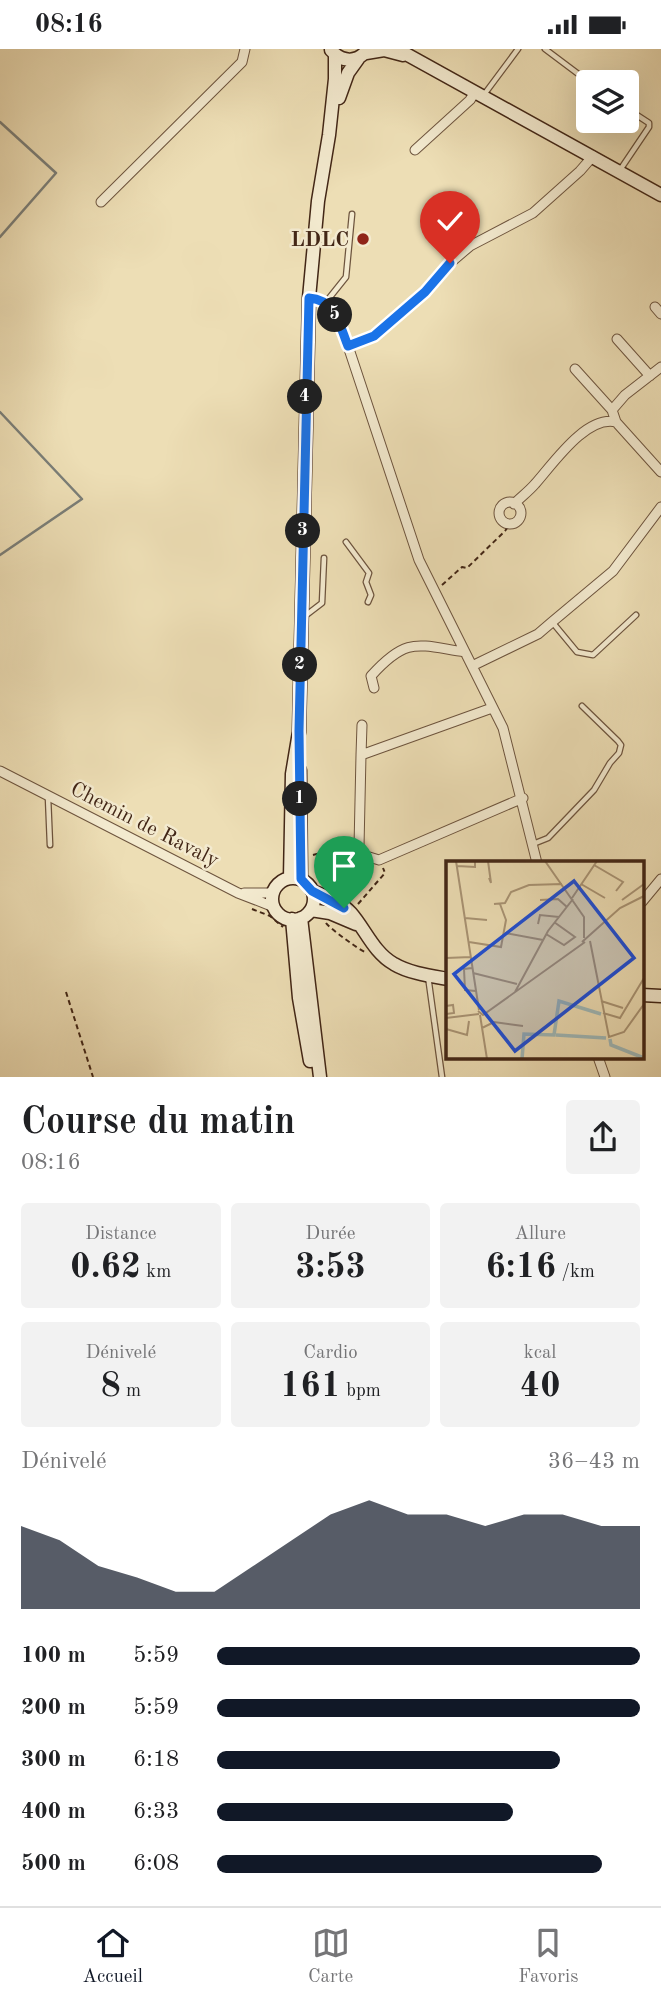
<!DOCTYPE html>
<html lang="fr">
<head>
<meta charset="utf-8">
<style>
	body { margin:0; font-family:"Old Standard TT",serif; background:#f2f2f2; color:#202124; height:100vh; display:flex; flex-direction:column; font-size:26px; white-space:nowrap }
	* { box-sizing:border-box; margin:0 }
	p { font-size:23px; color:#757577 }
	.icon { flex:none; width:38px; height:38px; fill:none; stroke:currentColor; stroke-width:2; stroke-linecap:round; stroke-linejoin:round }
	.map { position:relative; height:1028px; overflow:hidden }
	.details { display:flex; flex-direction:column; background:#fff; flex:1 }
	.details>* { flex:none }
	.buttons { position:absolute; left:576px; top:21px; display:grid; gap:14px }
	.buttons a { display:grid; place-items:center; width:63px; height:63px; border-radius:7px; background:#fff; box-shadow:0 7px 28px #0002; font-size:35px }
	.pin { position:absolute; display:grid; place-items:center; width:60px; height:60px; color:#fff; margin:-72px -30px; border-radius:50% 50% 50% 0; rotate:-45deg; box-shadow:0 0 7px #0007 }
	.pin .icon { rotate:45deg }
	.km { position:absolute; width:35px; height:35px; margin:-18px; border-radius:50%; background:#222; color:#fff; font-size:19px; line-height:35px; text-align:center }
	.round { display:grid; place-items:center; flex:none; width:74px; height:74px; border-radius:7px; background:#f2f2f2 }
	.headline { display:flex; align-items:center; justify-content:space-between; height:119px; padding:0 21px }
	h1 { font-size:38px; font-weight:700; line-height:52px }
	.metrics { display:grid; grid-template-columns:repeat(3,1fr); gap:10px; height:119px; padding:7px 21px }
	.metrics div { display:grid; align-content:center; border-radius:7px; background:#f2f2f2; text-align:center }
	.metrics b { font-size:35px; font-weight:700 }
	.metrics small { font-size:19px; font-weight:400 }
	.metrics p { font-size:19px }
	.chart { height:196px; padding:14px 21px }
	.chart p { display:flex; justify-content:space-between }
	.chart svg { width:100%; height:126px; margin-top:7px; fill:#111827; opacity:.7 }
	ul { padding:0 21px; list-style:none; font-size:23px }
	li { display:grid; grid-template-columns:112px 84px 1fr; align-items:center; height:52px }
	li i { height:18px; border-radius:9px; background:#111827 }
	.status { display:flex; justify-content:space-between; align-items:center; height:49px; padding:0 35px; background:#fff; direction:ltr }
	.status svg { height:19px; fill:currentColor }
	.dock { display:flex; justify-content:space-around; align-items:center; height:98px; border-top:2px solid #e0e0e0; background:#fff; font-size:19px; color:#757577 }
	.dock a { display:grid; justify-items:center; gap:4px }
	.dock .current { color:#111827 }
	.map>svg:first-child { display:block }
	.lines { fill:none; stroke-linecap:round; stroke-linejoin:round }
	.stream { stroke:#7a7e78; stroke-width:2.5 }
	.lane-casing { stroke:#6d543e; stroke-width:7 }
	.street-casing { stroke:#6d543e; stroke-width:11 }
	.secondary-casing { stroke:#422616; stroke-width:15 }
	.path { stroke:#422616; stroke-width:2; stroke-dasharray:5 3.5; stroke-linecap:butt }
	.lane { stroke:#f3eacf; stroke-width:4.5 }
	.street { stroke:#f3eacf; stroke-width:9 }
	.secondary { stroke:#f3eacf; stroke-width:12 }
	.route-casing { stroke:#fff; stroke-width:14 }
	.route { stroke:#1a73e8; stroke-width:9 }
	.poi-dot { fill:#8f2418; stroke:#f3eacf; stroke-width:2.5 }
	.labels { text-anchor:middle; stroke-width:5; stroke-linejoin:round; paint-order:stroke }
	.poi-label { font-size:21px; font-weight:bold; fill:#422616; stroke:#f3eacf; text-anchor:end }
	.street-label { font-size:21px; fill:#422616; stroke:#f3eacf }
	.inset-river { fill:none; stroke:#9fb9b9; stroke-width:3.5 }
	.inset-road { fill:none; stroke:#a99475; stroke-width:2 }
	.view { fill:#1d4ed8; fill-opacity:0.15; stroke:#1d4ed8; stroke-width:3.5 }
	.inset-edge { fill:none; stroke:#422616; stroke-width:3.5 }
</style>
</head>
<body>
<div class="status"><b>08:16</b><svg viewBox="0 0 49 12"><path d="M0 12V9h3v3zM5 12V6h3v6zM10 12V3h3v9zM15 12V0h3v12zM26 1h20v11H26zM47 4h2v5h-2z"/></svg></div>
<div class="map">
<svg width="661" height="1028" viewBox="0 0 661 1028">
	<rect width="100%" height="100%" fill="#eddeb5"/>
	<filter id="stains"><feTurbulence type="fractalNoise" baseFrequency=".00286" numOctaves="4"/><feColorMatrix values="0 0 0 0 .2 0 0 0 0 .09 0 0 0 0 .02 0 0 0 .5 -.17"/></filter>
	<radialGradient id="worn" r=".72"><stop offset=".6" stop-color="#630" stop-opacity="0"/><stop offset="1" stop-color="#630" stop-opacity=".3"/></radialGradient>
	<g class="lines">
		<path class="stream" d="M0 73 56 124 0 188
			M0 363 82 450 0 506"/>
		<g class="lane-casing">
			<path id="lane" d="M545 0 589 33
				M483 47 518 0
				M620 121 649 78V74L626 59
				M326 253 346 228 352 165
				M346 493 369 524 366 533 371 546 368 553
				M305 567 322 554 324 509
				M553 574 577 603 593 606 636 566
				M48 748 50 796
				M533 795 548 789 594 741 610 714 619 704 621 696 618 692 582 657
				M428 927 442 1028"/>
		</g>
		<g class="street-casing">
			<path id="street" d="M415 101 470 51 475 43
				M101 153 242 13 245 0
				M309 249 326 253 332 259 348 297 419 511 503 679 537 814
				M655 258 661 265
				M617 290 650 327
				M348 297 375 287 425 243 450 214 470 197 533 164 580 122 593 107
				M661 318 625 346 612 361 616 373 661 423
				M575 320 612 361
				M499 464a11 11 0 1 1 22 0a11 11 0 1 1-22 0Z
				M514 455C521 448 529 442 535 435 553 415 586 366 616 373
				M472 617 538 585 552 573 613 522 661 458
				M374 639 371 627C407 587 417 596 465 603
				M492 659 361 706 359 798 366 807 379 811 523 749
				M361 706 362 676
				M0 722 238 844 274 858
				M244 844H273
				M642 853 661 830
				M598 1008 605 1028"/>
		</g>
		<g class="secondary-casing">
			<path id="secondary" d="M397 0 661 146
				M331 1C342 14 358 14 368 0
				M366 4 384 1 403 6
				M339 49 348 24 358 10
				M300 721 301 830
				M290 829 292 725 299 683 309 249 318 152 329 86 335 30V6
				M272 850a21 21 0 1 1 42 0a21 21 0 1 1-42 0Z
				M312 842C325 847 341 853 351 864 365 880 374 904 394 915 409 924 431 927 448 930
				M311 861 330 864 356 875
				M301 869 320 1028
				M292 870 299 949 310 1012
				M642 946 661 947"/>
		</g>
		<path class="path" d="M442 536 462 518 467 519 505 482 510 475
			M313 806 351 795
			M358 855 385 824 383 819
			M252 860 270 867 283 878
			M326 874C329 879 361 902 365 903
			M66 943 93 1028"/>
		<use href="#lane" class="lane"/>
		<use href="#street" class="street"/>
		<use href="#secondary" class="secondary"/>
	</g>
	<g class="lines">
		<g class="route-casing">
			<path id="route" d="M344 859 312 842 301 830 299 682 309 249C336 251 339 275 348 297L374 287 425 243 450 214"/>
		</g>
		<use href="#route" class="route"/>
	</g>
	<circle class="poi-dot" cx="363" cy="190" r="7"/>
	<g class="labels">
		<g class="poi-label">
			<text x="349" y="197">LDLC</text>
		</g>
		<g class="street-label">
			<text transform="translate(145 775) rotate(27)" y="7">Chemin de Ravaly</text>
		</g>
	</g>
	<g transform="translate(446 812)">
		<rect width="198" height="198" fill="#eddeb5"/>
		<path class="inset-river" d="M110 174 160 177M164 178 165 184 198 197M76 198 78 173 108 174 113 140 155 153"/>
		<path class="inset-road" d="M10 0 33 149M42 0 45 22 43 17M99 0 138 56V77M148 4 177 21 170 30M11 5 29 6V0M135 23 159 37M126 37 151 0M94 39 112 38 121 46M176 39 198 23M48 43 59 42 65 31 83 24 116 23M19 57 41 59M92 63 94 54 113 56M59 72 97 79M100 73 118 84 129 76 108 61M144 80 163 176 178 171 198 143M23 81 55 86 60 59 54 43M136 81 174 47 198 35M0 97 25 96M26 107 18 108 19 129 30 130M27 112 71 123M69 131 102 70 127 38M155 140 177 147M0 145 7 144 8 152 0 153M32 150 37 154 139 81M157 152 174 157 198 117M34 154 41 198M0 157 33 153M36 167 48 161 77 165M0 168 21 174 23 160"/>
		<path class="view" d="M128 20 188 97 69 190 8 113Z"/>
		<rect width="198" height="198" class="inset-edge"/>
	</g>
	<rect width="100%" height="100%" filter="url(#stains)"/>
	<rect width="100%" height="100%" fill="url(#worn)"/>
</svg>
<div class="buttons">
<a><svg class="icon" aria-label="layers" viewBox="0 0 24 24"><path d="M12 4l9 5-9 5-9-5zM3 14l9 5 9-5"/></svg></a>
</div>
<div class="pin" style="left:344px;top:859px;background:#1e9e55"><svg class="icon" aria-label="arrive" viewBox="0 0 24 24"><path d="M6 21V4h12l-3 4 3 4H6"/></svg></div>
<div class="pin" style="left:450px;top:214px;background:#d93025"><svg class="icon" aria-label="check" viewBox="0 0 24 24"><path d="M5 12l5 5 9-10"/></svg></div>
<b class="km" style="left:300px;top:750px">1</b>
<b class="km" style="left:300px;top:616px">2</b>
<b class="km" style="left:303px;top:482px">3</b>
<b class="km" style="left:305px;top:348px">4</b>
<b class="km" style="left:335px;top:266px">5</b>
</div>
<section class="details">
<div class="headline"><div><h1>Course du matin</h1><p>08:16</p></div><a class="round"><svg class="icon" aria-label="share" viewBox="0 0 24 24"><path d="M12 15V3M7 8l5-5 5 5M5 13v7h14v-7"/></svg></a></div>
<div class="metrics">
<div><p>Distance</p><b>0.62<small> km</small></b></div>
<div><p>Durée</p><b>3:53</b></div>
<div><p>Allure</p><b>6:16<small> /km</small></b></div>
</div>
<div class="metrics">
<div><p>Dénivelé</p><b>8<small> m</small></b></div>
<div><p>Cardio</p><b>161<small> bpm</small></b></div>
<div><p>kcal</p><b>40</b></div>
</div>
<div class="chart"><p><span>Dénivelé</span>36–43 m</p>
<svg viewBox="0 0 160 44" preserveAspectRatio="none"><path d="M0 44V15L10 20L20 29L30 33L40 38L50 38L60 29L70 20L80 11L90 6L100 11L110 11L120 15L130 11L140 11L150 15L160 15V44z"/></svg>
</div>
<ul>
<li><b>100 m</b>5:59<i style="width:100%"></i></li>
<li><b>200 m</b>5:59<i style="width:100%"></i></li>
<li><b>300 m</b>6:18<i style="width:81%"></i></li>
<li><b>400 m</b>6:33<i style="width:70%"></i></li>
<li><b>500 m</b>6:08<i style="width:91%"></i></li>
</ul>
</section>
<nav class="dock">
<a class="current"><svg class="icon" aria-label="home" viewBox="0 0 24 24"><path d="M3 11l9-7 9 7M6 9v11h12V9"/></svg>Accueil</a>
<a><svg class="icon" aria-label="map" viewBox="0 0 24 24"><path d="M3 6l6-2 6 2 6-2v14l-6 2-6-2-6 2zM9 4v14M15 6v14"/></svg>Carte</a>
<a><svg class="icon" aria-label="saved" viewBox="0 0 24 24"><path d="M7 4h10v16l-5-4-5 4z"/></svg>Favoris</a>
</nav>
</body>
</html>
